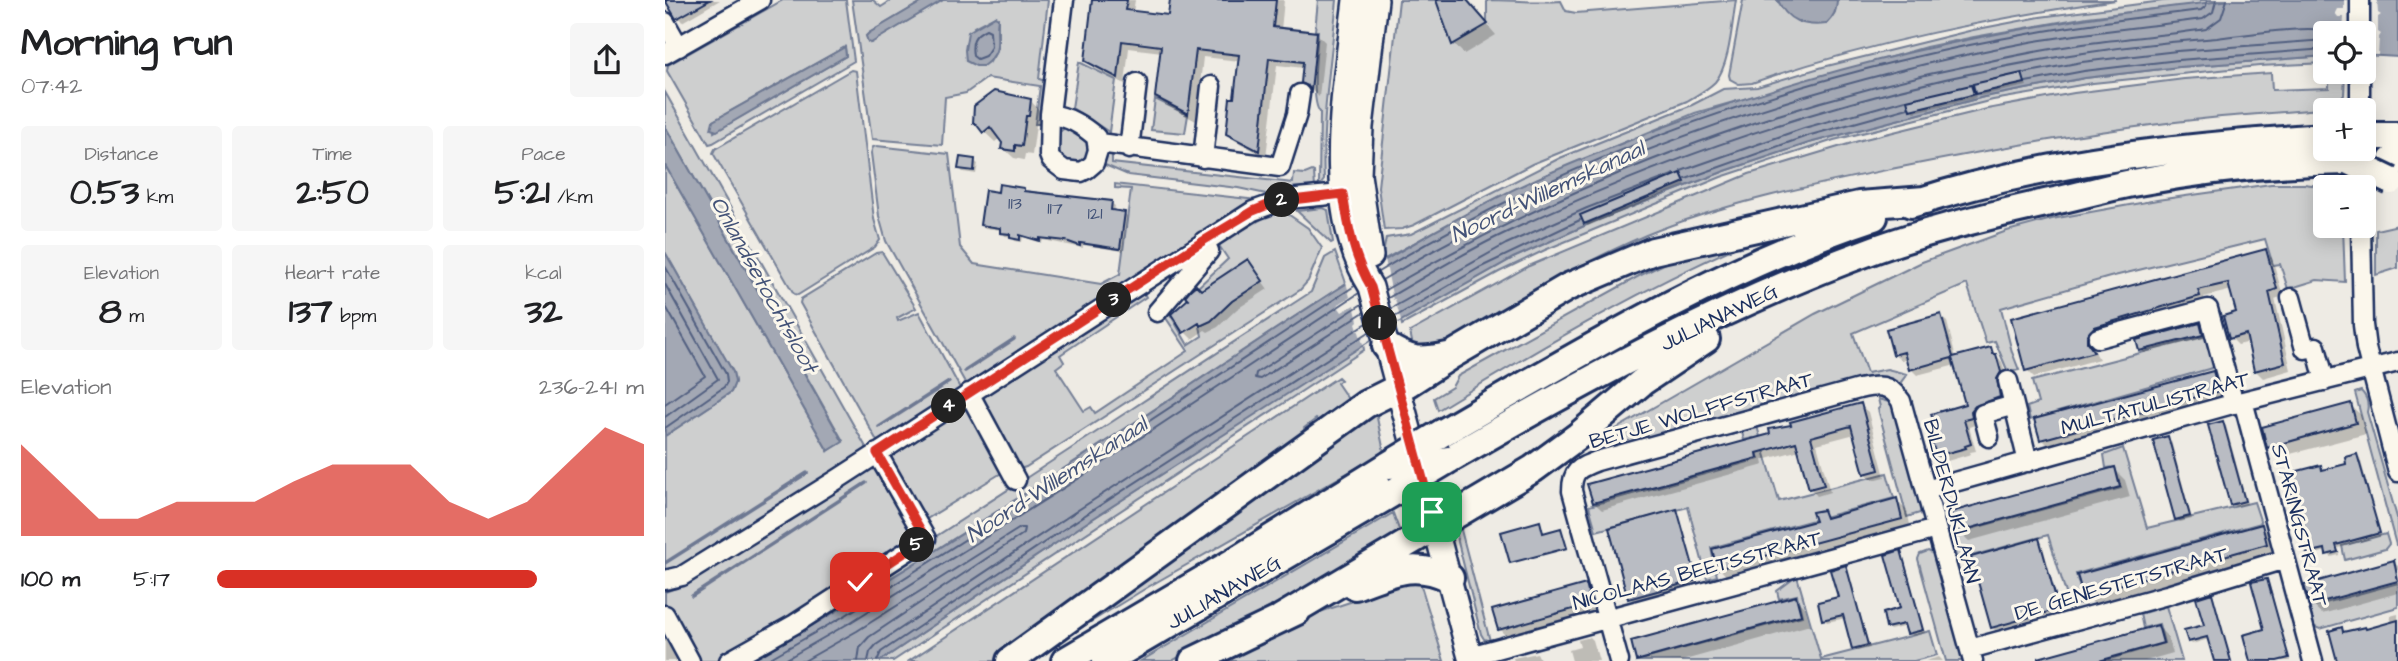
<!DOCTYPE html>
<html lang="en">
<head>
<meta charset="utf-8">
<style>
	body { margin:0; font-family:"Architects Daughter",sans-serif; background:#f6f6f6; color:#202124; height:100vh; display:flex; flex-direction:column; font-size:26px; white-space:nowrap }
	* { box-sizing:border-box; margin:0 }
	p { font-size:23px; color:#757577 }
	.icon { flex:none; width:38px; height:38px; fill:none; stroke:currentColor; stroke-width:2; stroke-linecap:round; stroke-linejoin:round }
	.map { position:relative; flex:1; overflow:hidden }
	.panel { display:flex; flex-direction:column; background:#fff; width:665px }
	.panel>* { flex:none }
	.buttons { position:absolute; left:1648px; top:21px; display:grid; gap:14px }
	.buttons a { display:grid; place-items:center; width:63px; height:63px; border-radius:7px; background:#fff; box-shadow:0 4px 18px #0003; font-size:35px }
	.pin { position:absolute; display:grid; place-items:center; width:60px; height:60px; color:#fff; margin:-30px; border-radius:14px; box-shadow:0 4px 10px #0006 }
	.km { position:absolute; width:35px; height:35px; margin:-18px; border-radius:50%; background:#222; color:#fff; font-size:19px; line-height:35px; text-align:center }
	.round { display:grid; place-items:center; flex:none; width:74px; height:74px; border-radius:7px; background:#f6f6f6 }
	.headline { display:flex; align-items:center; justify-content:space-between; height:119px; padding:0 21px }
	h1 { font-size:38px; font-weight:700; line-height:52px }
	.metrics { display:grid; grid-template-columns:repeat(3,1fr); gap:10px; height:119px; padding:7px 21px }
	.metrics div { display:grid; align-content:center; border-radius:7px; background:#f6f6f6; text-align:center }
	.metrics b { font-size:35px; font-weight:700 }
	.metrics small { font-size:19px; font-weight:400 }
	.metrics p { font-size:19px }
	.chart { height:196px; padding:14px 21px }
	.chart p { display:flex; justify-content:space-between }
	.chart svg { width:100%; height:126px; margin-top:7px; fill:#d93025; opacity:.7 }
	ul { padding:0 21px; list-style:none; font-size:23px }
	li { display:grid; grid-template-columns:112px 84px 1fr; align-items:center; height:52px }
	li i { height:18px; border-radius:9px; background:#d93025 }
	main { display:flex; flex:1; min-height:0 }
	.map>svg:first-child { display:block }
	.green { fill:#cecfcf; stroke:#747f96; stroke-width:2; fill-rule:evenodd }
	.water { fill:#a3a8b4; stroke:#6d7892; stroke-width:2 }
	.pier { fill:#eeebe4 }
	.shadow { fill:#0003 }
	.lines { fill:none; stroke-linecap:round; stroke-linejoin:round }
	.shore { stroke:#515f80; stroke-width:2 }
	.stream { stroke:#6d7892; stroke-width:3.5 }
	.building { fill:#b9bcc3; stroke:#1b2f5e; stroke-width:2 }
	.minor-casing { stroke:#1b2f5e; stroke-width:23 }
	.major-casing { stroke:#1b2f5e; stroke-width:28 }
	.highway-casing { stroke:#1b2f5e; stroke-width:32 }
	.minor { stroke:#fbf7ec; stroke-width:18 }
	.major { stroke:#fbf7ec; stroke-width:23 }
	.highway { stroke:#fbf7ec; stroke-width:26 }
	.highway-bridge-casing { stroke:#1b2f5e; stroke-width:32; stroke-linecap:butt }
	.highway-bridge { stroke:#fbf7ec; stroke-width:26 }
	.route-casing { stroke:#fff; stroke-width:14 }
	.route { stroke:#d93025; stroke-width:9 }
	.labels { text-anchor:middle; stroke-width:6; stroke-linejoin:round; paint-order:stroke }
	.number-label { font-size:18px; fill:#425277 }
	.street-label { font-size:21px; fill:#1b2f5e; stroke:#fbf7ec }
	.water-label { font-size:23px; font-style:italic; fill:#445378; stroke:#fbf7ec }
</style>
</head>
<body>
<main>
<section class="panel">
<div class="headline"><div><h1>Morning run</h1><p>07:42</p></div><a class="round"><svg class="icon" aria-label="share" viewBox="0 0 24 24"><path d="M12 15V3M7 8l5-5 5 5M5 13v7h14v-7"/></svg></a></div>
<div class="metrics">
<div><p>Distance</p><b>0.53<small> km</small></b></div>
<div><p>Time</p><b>2:50</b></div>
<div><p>Pace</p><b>5:21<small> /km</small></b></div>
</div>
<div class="metrics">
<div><p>Elevation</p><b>8<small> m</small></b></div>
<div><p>Heart rate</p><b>137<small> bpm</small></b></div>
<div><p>kcal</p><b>32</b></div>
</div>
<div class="chart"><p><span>Elevation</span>236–241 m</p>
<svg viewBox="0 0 160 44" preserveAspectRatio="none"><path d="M0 44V12L10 25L20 38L30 38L40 32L50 32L60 32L70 25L80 19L90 19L100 19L110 32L120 38L130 32L140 19L150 6L160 12V44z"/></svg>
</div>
<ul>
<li><b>100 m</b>5:17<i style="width:75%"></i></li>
</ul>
</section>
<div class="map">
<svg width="1733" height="661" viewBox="0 0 1733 661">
	<rect width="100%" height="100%" fill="#eeebe4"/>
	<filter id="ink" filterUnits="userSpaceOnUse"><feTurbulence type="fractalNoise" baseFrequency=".0143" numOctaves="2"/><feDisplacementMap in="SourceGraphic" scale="14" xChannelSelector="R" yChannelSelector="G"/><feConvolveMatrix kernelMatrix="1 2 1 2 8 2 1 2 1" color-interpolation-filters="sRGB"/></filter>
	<g filter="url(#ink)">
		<path class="green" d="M118 0H181L189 61 48 143 44 144 2 71 3 65ZM180 47 181 56 49 132 48 121Z
			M187 0H208L216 7 227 0H260L204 33 201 36 205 43 278 0H383L374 79 384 82 379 124H370L375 86 322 78 301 93 280 97 277 145 207 139ZM330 16 333 18V48L325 62 309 27Z
			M653 0H672C666 60 656 119 659 180L656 184H654L655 112C645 101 652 48 653 31H650Z
			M734 0H771L822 24V0C847 0 871 3 896 1L901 11 911 13 1071 0C1067 22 1065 65 1050 82 1042 90 1032 95 1022 101L867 164 749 225 737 229 719 230 713 187Z
			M1078 0H1113V2L1161 24 1170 12 1172 0H1451C1328 18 1205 42 1087 83L1074 84 1065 79 1064 75Z
			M1505 0H1570L1422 17 1309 37 1261 47 1030 113 876 177 822 203 720 259 718 254 721 238 746 234 895 158 1027 105 1058 89 1092 87 1158 67 1308 30 1375 17Z
			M1661 56V63L1594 66 1428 83 1328 100 1169 140 1056 177 880 250 834 272 737 325 736 321 848 258 928 222 1060 171 1144 143 1319 97 1420 78 1514 67Z
			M414 62 451 80 444 132 407 108Z
			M186 70 191 71 209 219 215 240 210 247 133 295 129 294 48 153 50 149Z
			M1664 72H1680L1679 95 1672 103 1666 104 1667 108C1630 111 1593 114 1556 117 1445 128 1335 147 1226 169 1144 186 1059 203 981 235 907 267 836 309 767 351H749L745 332 864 266 1084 174 1200 139 1322 109 1409 93 1519 79 1606 73 1607 90 1664 88Z
			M0 92 202 449 0 577V436L66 392 70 382 68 372 0 252V165L163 451 178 441 0 126Z
			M490 99 523 115 520 133 486 130Z
			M402 126 425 144 422 157C412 166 404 163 394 157L389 144 391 135Z
			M212 146 284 154 295 247 309 264 436 284 455 274 466 189 450 188V184L592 200 302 386 221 241 214 216 206 153 208 147Z
			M440 152 447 153V163L628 183 629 173 640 174 647 171 649 172 650 189 606 195 573 188 463 175 440 165Z
			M1606 184H1639L1662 187 1661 226H1678L1680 282 1652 280 1623 289 1615 264 1608 265 1600 239 1445 277 1336 308 1347 352 1354 370 1343 372 1330 341 1321 343 1302 284 1188 333 1202 373 1222 369 1242 374 1233 386 960 445 954 437 944 433 1150 314 1257 262 1342 231 1387 219 1492 200Z
			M657 208 663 210 668 242 666 243 632 211Z
			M620 212 643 228 657 248 643 281 635 290 361 467 351 470 314 394 477 290 481 297 395 355 399 362 391 368 419 411 426 407 430 413 523 351 497 312 501 307 523 345 537 336 535 326 546 321 567 301 597 281 536 290 533 287 563 259 553 244 604 215Z
			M1733 225V268L1711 275V230Z
			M1104 233C988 281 880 345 773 410L769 398 787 387 793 376 974 276 1007 260 1045 244Z
			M217 252 251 308 232 318 233 321 254 312 296 390 216 441H212L135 303 136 299 211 253Z
			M670 252 681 283C485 412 290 544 86 661H71C266 544 455 415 646 292L660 258Z
			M1545 335 1554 366 1365 420 1362 407 1373 403 1367 381Z
			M698 344 699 350 228 661H215L418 525Z
			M673 377 676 380 672 383 683 399 686 397 689 402 671 407 654 421 651 419 639 428 640 431 601 459 603 463 334 661H244Z
			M1696 391C1702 397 1704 404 1702 412L1733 521V545H1731L1690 393Z
			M1213 399 1224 402 1230 409 1257 507 1255 513 1242 517 1213 409 1215 407Z
			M299 405 338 472 260 520 222 458Z
			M710 408 719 452 483 587 362 661Z
			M1091 423 1114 501 1222 473 1229 498 1046 548 1052 576 1042 579 1023 507 931 531 924 506 1094 459 1088 438 1079 440 1077 432 1082 426Z
			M1458 448 1482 528 1589 502 1596 523 1411 574 1417 596H1420L1422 602 1405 606 1383 535 1292 560 1278 509 1284 505 1291 533 1456 488 1450 467 1441 468 1439 455Z
			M205 464 215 475 245 527 248 535 246 540 99 636 51 661H30L0 608V592L16 586Z
			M728 513 736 535 507 661H476Z
			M795 526 825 641 819 639 816 634 793 542 792 535Z
			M1721 534 1724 544 1720 549 1680 560 1677 546Z
			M1263 551 1269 554 1300 661H1281L1253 559 1255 554Z
			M1132 576 1156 659 1265 631 1272 655 1249 661H972L1137 616 1132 595 1114 599 1112 591Z
			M754 579 779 661H544L640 617Z
			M1733 583V607L1655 629 1647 626 1642 608Z
			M1501 606 1517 661H1438L1499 643 1494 624 1478 628 1475 614Z"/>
		<path class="water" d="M260 0H278L206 43 203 42 201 36 204 33Z
			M1113 0H1172C1172 10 1169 17 1161 24 1140 27 1121 21 1113 0Z
			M1567 0H1733V57L1699 55V33H1661V56L1514 67 1420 78 1319 97 1144 143 1060 171 928 222 848 258 736 321 418 525 215 661H86C218 586 346 504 472 421 587 345 700 266 822 203 861 182 902 165 943 149 1147 65 1349 22 1567 0Z
			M330 16 333 18C329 39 340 51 318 66H311L301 61 300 50 303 32Z
			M180 47 181 56 52 131 46 129 48 121Z
			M0 126 178 442 163 451 0 165Z
			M0 252 68 372 70 382 66 392 0 436Z"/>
		<path class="pier" d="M1679 0H1712L1713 13 1716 15 1713 17V32L1716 34 1714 37 1713 55H1699V33H1678L1679 17H1673L1670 13 1672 9H1679Z
			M720 259 728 300 730 299 736 321 698 344 691 323 693 321 689 305 677 312 672 305 685 297 681 282Z"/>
		<path class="shadow" d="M2 0H55L17 22Z
			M429 0H470L468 13 505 17 507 0H619L616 30 652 34 660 42 654 97 638 82 639 68 612 65 601 157 571 141 563 133 570 100 575 61 538 57 531 121 501 105 492 97 497 52 464 48 460 84 430 68 422 60Z
			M773 0H801L831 35 799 54 789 44Z
			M1357 75 1362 86 1315 96 1309 91 1311 97 1307 99 1250 112 1246 109 1306 87 1312 93Z
			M365 100 375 111 374 125H371L367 155 360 154 359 160 349 158 338 148 339 142 335 138 330 142 310 123Z
			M309 161 313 164 311 174 298 172 295 169Z
			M1015 175 1021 185 923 226 920 223Z
			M358 190 361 193 446 203 450 206 449 212 459 213 462 216 458 251 418 245V248L378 240 377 243 358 237 357 242 350 241 347 237 340 236 337 230 320 228 317 225 334 194Z
			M1600 251 1607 258 1618 296 1610 299 1626 370 1598 378 1591 371 1585 342 1573 345 1566 338 1573 313 1567 290 1539 297 1541 303 1428 343 1429 350 1434 359 1369 377 1362 370 1348 319Z
			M583 262 603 289 572 309 553 327 543 332 540 330 527 339 520 332 525 299Z
			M1275 316 1282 322 1291 358 1326 349 1337 362 1342 379 1341 403 1313 424 1304 427 1311 451 1305 452 1306 454 1279 462 1272 455 1276 441 1302 405 1291 365 1252 375 1246 369 1243 359 1236 360 1230 354Z
			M1534 325 1540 338 1479 353 1476 350Z
			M1548 373 1558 383 1563 401 1387 449 1377 439Z
			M1195 405 1203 412 1220 477 1208 480 1200 473 1190 434 1152 444 1165 492 1152 496 1145 488 1135 450 1098 460 1099 465 937 510 929 503 1128 426Z
			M1685 405 1696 415 1701 434 1614 457 1604 447Z
			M1558 423 1561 426 1582 504 1570 507 1566 504Z
			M1503 438 1506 441 1527 519 1515 522 1512 519Z
			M1692 455 1695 458 1716 536 1673 548 1674 555 1666 557 1662 551 1647 555 1644 552 1655 467 1658 471 1684 465Z
			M1449 469 1460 480 1465 497 1304 541 1293 531Z
			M1231 500 1242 511 1246 529 1064 579 1054 568 1152 522 1158 512 1164 519Z
			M1011 511 1014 514 1033 583 968 601 965 598Z
			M1596 526 1607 537 1612 555 1430 605 1419 594Z
			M897 531 901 548 847 562 878 534Z
			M1374 540 1377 543 1395 612 1330 630 1327 627Z
			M1235 552 1238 555 1260 633 1247 636 1242 626 1225 630 1222 627 1237 610Z
			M1728 562 1733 566V593L1657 614 1646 604Z
			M1180 567 1183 570 1205 648 1192 651 1189 648 1181 618 1162 622 1159 619 1175 598Z
			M1601 580 1604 583 1625 661H1587L1601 630Z
			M920 586 931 596 936 614 844 639 834 629Z
			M1546 595 1549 598 1561 641 1548 643 1544 639 1527 644 1524 641 1541 626Z
			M1130 598 1140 608 1145 625 1016 661 972 660Z
			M1733 614V661H1674L1676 629 1679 632 1701 630 1727 623 1725 616Z
			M1493 627 1503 637 1508 653 1480 661H1368Z
			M925 637 928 640 934 661H907L904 650 915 647 913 640Z
			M0 638 12 661H0Z
			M872 653 876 661H849L848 658Z
			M1274 657 1278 661H1260Z"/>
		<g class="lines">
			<path class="shore" d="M321 29 325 31 326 47 320 56 312 59 308 56C306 42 308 35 321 29Z
				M1359 73 1417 62 1512 51 1661 40
				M1361 82 1419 71 1513 60 1661 49
				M1016 171 1139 128 1240 100
				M1021 179 1142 136 1243 108
				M0 266 61 374 62 382 59 387 0 428
				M713 272C913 151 1138 73 1368 33 1423 23 1480 17 1536 10L1541 6 1542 0
				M717 280C918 160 1135 85 1365 42 1422 32 1480 27 1538 19L1548 12 1551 0
				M0 284 53 379 0 417
				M720 290C907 181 1104 105 1316 63 1352 55 1388 48 1425 43 1463 38 1502 35 1541 29L1556 18 1562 0
				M723 298C761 276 798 253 838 234 1061 128 1305 56 1552 38 1580 35 1649 23 1672 33
				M697 304 591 373 590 378 595 379 699 312
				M0 305 40 376 0 404
				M725 309 841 244 922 208 1010 174
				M728 318 814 268 915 220
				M100 661 181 615 419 464 691 285
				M118 661 186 622 424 472 694 293
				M139 661 192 631 355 528H359L358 534 204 637 195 647 193 661
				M203 661 205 652 211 645 410 512 702 323
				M212 661 216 652 414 519 704 332"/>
			<path class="stream" d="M300 371 349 339
				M214 427 284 382
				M0 563 142 473
				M27 596 201 483"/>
		</g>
		<path class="building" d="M0 0H45L11 19Z
			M427 0H462L460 10 503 15 505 0H611L608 27 652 32 646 91 643 86 636 83 638 62 604 58 594 151 561 134 565 98H569L574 55 531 50 523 114 490 97 496 46 457 41 453 78 420 61Z
			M771 0H802L823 24 787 45Z
			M1357 73 1360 83 1310 94 1308 84Z
			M1306 85 1309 94 1303 96 1245 110 1242 100Z
			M329 91 366 99 364 116H361L357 146 350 145V151L336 149 337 143 325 127 318 133 311 124 308 123 309 106Z
			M295 157 310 159 309 171 293 169Z
			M1016 173 1020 182 919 224 915 215Z
			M334 184 359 188V191L447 201 446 210 460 212 455 249 415 243V246L401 241 375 238V241L355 235V240L345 238V234L335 233V228L315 225 320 190 333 192Z
			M1601 249 1612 289 1604 292 1620 363 1589 371 1581 334 1564 339 1558 316 1571 312 1563 283 1533 290 1535 296 1429 327 1422 336V342L1429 352 1360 371 1346 318Z
			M583 259 598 281 567 301 546 321 535 326 534 323 518 333 506 314 523 299 520 296 525 290 531 285 536 290Z
			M1276 314 1288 357 1326 347 1328 354H1331L1336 372 1332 379 1335 397 1310 406 1306 411 1307 418 1299 420 1306 444 1300 446 1301 448 1271 456 1267 442 1274 440 1266 414 1300 404 1287 358 1244 370 1239 352 1228 355 1221 329Z
			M1535 323 1538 335 1474 351 1471 340Z
			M1548 371 1554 391 1375 440 1369 419Z
			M1196 403 1214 470 1199 474 1186 426 1146 437 1159 485 1144 489 1131 442 1092 453 1093 458 928 503 922 484 1105 434 1104 429 1126 425 1125 422Z
			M1686 403 1691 423 1602 448 1597 427Z
			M1558 421 1580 501 1565 505 1543 425Z
			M1503 436 1525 516 1510 520 1488 440Z
			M1692 454 1715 533 1671 545 1673 552 1661 555 1660 549 1642 553 1621 474 1656 465 1657 470 1681 464 1680 457Z
			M1450 467 1455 487 1292 532 1286 512Z
			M1232 498 1237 519 1052 569 1047 549 1150 521 1147 512 1158 510 1161 518Z
			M1012 509 1032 580 963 599 944 528Z
			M875 521 878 533 896 528 902 548 845 563 836 532Z
			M1597 524 1602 544 1418 595 1412 575Z
			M1374 538 1394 609 1326 628 1306 557Z
			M1236 550 1258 630 1242 634 1239 624 1221 628 1218 613 1235 608 1220 555Z
			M1729 560 1733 581 1645 605 1639 585Z
			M1181 565 1203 645 1187 649 1178 615 1157 620 1153 602 1173 597 1165 570Z
			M1602 579 1624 658 1612 661H1585L1578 635 1599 629 1586 582Z
			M921 584 926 604 833 630 827 610Z
			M1547 593 1560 640 1566 661H1549L1542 637 1523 642 1519 630 1539 625 1531 598Z
			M1131 596 1136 615 971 661 966 641Z
			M1733 620V661H1672L1664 631 1677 627 1678 632 1700 627 1701 629Z
			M1493 625 1498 643 1434 661H1373V658Z"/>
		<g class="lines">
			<g class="minor-casing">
				<path id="minor" d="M1695 0V33
					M0 22 14 47
					M0 54 95 0
					M1695 72V110
					M385 114C404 117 417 125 431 137L433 150 429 163 422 169 416 172 399 170 386 160 384 155 385 114 399 0
					M434 143 615 167 632 114 635 94
					M464 149 472 83
					M1696 149V187
					M538 158 546 86
					M1696 226 1698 325 1701 348 1733 472
					M1626 298 1640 349 1651 347 1660 381
					M492 312 544 251 539 241
					M1433 338 1543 309 1569 404
					M1343 381 1363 462
					M304 393 351 480
					M1578 401 1648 661
					M1324 437 1318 414 1349 405
					M1261 490 1578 401 1733 362
					M0 580 17 576 173 479 588 211 621 199 688 193
					M0 615 25 661
					M1305 649 1502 595 1620 559
					M805 656 1271 529
					M64 661 130 624 261 539 212 453
					M954 661 907 491C907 470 914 468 932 461L1194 389C1213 385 1224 383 1236 401L1308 661"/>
			</g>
			<g class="major-casing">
				<path id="major" d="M690 0C680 89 656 207 706 287L806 661
					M706 256 694 175 696 127 711 0"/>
			</g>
			<g class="highway-casing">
				<path id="highway" d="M1699 136H1733
					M1727 160 1733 161
					M1246 204C1381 160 1520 146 1661 137
					M721 346C746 362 755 362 783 356
					M777 433C917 352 1055 268 1209 217
					M783 460C920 380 1062 303 1211 249 1267 229 1326 215 1385 202 1414 196 1443 187 1473 182 1542 169 1613 162 1684 161
					M690 586C726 573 748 560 785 578
					M616 618 868 469 913 436 977 382 1041 339
					M345 661 701 404 743 383 785 356 903 287 988 251 1194 205 1260 200
					M400 661 565 564 724 465
					M441 661 731 491
					M528 661 632 611"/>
			</g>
			<use href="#minor" class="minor"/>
			<use href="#major" class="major"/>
			<use href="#highway" class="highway"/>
			<g class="highway-bridge-casing">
				<path id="highway-bridge" d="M1684 161 1726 181
					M724 465 777 433
					M731 491 783 460"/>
			</g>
			<use href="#highway-bridge" class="highway-bridge"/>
		</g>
	</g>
	<g class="lines" filter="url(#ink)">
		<g class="route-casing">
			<path id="route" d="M195 582 261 539 212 453 538 241 588 211 610 202 678 194C683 226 689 259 706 287L767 512"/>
		</g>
		<use href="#route" class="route"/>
	</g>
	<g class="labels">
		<g class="number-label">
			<text x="350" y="209">113</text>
			<text x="390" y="214">117</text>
			<text x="430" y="219">121</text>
		</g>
		<g class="street-label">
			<text transform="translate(1054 317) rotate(-26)" y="7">JULIANAWEG</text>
			<text transform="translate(1490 403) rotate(-15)" y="7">MULTATULISTRAAT</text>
			<text transform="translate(1036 410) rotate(-16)" y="7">BETJE WOLFFSTRAAT</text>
			<text transform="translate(1287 501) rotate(75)" y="7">BILDERDIJKLAAN</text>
			<text transform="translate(1635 525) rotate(75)" y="7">STARINGSTRAAT</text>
			<text transform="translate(1032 570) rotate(-15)" y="7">NICOLAAS BEETSSTRAAT</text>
			<text transform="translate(1456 583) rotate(-16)" y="7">DE GENESTETSTRAAT</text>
			<text transform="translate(559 592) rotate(-30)" y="7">JULIANAWEG</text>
		</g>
		<g class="water-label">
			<text transform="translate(882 191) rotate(-25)" y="8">Noord-Willemskanaal</text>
			<text transform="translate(100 284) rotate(61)" y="8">Onlandsetochtsloot</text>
			<text transform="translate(391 479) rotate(-33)" y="8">Noord-Willemskanaal</text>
		</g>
	</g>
</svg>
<div class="buttons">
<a><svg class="icon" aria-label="locate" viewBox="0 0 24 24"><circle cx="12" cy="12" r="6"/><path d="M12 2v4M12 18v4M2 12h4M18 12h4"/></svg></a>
<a>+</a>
<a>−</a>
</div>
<div class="pin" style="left:767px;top:512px;background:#1e9e55"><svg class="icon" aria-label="arrive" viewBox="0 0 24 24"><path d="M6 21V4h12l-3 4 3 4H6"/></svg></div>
<div class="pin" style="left:195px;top:582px;background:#d93025"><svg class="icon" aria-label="check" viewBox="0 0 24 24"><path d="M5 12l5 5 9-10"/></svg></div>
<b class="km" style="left:715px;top:323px">1</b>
<b class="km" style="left:617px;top:200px">2</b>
<b class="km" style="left:449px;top:300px">3</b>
<b class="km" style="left:284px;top:406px">4</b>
<b class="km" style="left:252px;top:545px">5</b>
</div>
</main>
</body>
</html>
